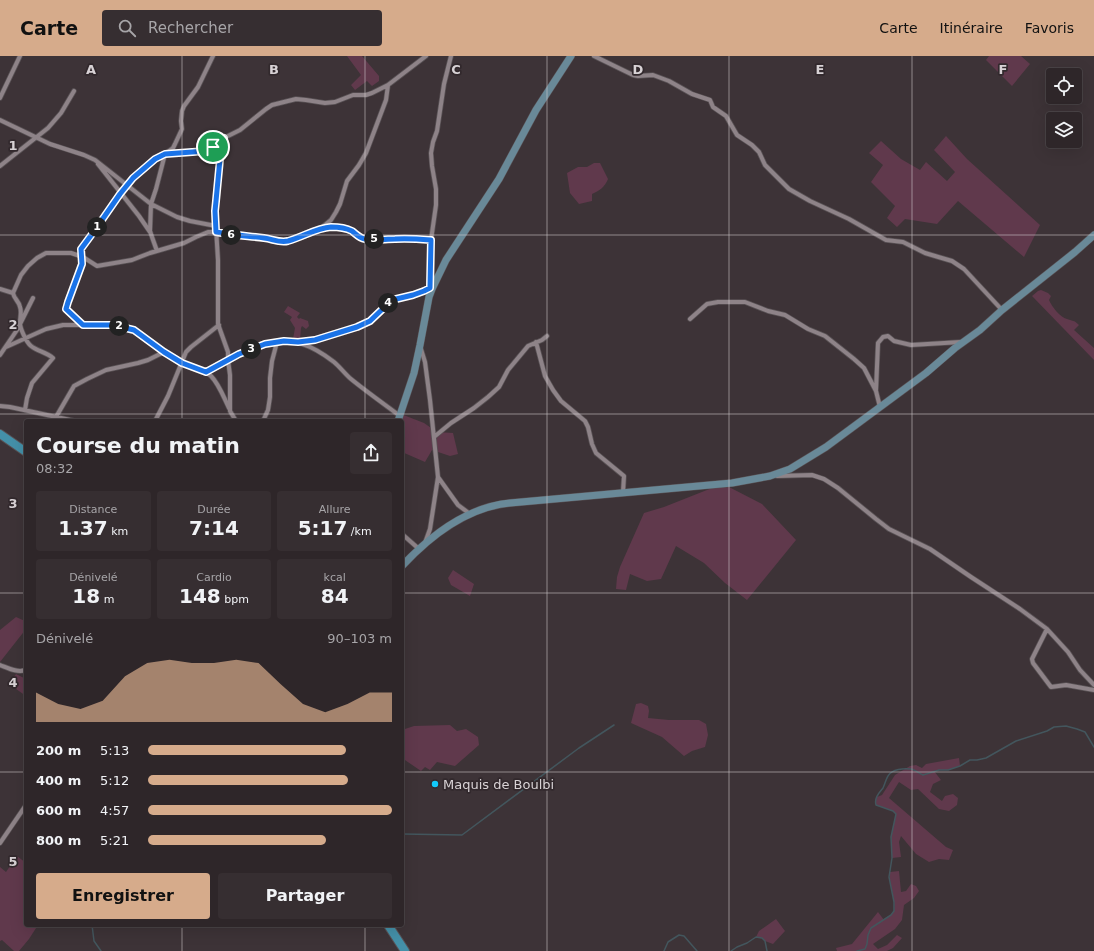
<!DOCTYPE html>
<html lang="fr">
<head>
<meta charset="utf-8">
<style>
	body { margin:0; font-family:"DejaVu Sans",sans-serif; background:#362e31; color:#f1f3f6; height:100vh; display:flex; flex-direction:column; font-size:15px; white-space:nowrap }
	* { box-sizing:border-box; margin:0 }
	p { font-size:13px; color:#a7a5a8 }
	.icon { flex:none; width:22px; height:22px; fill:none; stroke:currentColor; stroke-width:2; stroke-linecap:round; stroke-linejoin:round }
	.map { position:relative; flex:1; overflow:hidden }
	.side { position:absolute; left:24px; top:363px; width:380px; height:508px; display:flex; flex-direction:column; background:#2e2629; border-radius:4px; box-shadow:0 4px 16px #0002,0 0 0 1px #494346 }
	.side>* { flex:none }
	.controls { position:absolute; left:1046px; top:12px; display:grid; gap:8px }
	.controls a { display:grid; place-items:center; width:36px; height:36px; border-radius:4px; background:#2e2629; box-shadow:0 4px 16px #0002,0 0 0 1px #494346; font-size:20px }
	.pin { position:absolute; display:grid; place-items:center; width:34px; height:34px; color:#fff; margin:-17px; border:2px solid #fff; border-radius:50%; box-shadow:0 1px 4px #0007 }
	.km { position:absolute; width:20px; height:20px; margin:-10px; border-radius:50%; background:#222; color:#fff; font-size:11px; line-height:20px; text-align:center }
	.round { display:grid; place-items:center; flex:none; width:42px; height:42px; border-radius:4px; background:#362e31 }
	.head { display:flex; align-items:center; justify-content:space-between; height:68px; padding:0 12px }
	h1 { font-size:22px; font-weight:600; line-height:30px }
	.stats { display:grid; grid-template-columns:repeat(3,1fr); gap:6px; height:68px; padding:4px 12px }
	.stats div { display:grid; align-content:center; border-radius:4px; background:#362e31; text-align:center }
	.stats b { font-size:20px; font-weight:600 }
	.stats small { font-size:11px; font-weight:400 }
	.stats p { font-size:11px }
	.chart { height:112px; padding:8px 12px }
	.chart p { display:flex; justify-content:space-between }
	.chart svg { width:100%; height:72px; margin-top:4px; fill:#d6ab8b; opacity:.7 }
	.primary-button { display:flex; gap:8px; margin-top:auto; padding:8px 12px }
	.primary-button a { flex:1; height:46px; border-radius:4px; background:#d6ab8b; color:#111; font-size:16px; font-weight:600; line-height:46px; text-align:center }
	.primary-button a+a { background:#362e31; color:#f1f3f6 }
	ul { padding:0 12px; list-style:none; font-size:13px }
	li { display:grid; grid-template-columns:64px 48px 1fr; align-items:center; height:30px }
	li i { height:10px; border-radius:5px; background:#d6ab8b }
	header { display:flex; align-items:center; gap:24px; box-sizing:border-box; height:56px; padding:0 20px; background:#d6ab8b; color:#111 }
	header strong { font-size:19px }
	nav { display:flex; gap:22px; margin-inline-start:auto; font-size:14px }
	.search { width:280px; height:36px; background:#362e31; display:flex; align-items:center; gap:10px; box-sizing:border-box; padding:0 14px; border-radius:4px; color:#a7a5a8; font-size:15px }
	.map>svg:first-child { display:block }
	.green { fill:#60394c }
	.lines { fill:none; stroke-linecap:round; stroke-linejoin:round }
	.stream { stroke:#43565d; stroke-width:1.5 }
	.street-casing { stroke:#595255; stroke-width:5.5 }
	.secondary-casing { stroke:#595255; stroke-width:8 }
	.primary-casing { stroke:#595255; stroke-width:10 }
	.street { stroke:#8e8388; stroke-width:4 }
	.secondary { stroke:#698998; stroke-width:7 }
	.primary { stroke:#4490a8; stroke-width:8 }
	.route-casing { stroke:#fff; stroke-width:8 }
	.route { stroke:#1a73e8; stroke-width:5 }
	.grid { fill:none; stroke:#d8d2d5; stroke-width:1; stroke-opacity:0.55 }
	.poi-dot { fill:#12cafb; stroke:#32292d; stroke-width:1.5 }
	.labels { text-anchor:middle; stroke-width:3.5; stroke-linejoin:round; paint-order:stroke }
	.poi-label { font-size:13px; fill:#d8d2d5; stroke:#32292d; text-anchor:start }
	.grid-label { font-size:13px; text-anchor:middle; font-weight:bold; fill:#d8d2d5; stroke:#32292d; stroke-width:3.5; stroke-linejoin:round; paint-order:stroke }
</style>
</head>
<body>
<header>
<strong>Carte</strong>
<div class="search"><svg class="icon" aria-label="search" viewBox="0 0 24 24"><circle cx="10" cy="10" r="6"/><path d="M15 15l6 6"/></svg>Rechercher</div>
<nav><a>Carte</a><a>Itinéraire</a><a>Favoris</a></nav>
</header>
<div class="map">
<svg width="1094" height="895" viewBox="0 0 1094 895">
	<rect width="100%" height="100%" fill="#3d3337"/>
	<path class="green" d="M347 0H362L379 20V25L372 30 367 25 355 34 351 29 361 19Z
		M989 0H1021L1030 8 1012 30 986 4Z
		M946 80 967 103 1040 169 1024 201 958 145 937 168 905 163 897 171 887 162 895 150 871 126 883 109 869 97 881 85 901 103 920 114 926 106 947 125 955 116 934 94Z
		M594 107H600L608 123C605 131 599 135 592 138V145L579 148 570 137 567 117 578 111H587Z
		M1041 234 1048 237 1051 240 1049 244C1052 251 1060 261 1067 263 1074 266 1073 263 1079 269L1074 274 1094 292V304L1032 240 1038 235Z
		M288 250 300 257 297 261 299 263 300 262 308 265 309 270 306 273 302 270 301 272 300 284 293 283 295 272 290 264 292 261 284 256Z
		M401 358 424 367 437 376 453 377 458 398 450 400 432 394 425 406 402 396V365H399Z
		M729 431 762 448 796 484 747 544 725 527 704 507 676 490 661 523 647 525 630 518 626 534 616 533 617 521 620 511 644 457 664 451 712 432Z
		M453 514 474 528 470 540 451 529 448 522Z
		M16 561 25 565 26 564V573L0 606V574Z
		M16 618 26 623V640L9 628Z
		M641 647 648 650 649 655 648 662 669 664H699L706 668 708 679 705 691 692 695 684 700 662 681 631 667 636 648Z
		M450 669 457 675 466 673 478 681 479 689 455 710 437 706 430 714 425 711 421 715 402 702V674L414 670Z
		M959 702 960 710 948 714H939L934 715 941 724 933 728 930 736 942 745 945 740 953 738 958 742 957 749 949 755 939 753 918 733 911 734 899 726 889 742 946 791 953 794 949 804 939 803 929 806 916 798 901 780 899 786 901 801 892 802 891 781 896 758 893 755 876 749 875 746 877 741 882 739 895 719 910 710 916 709 922 712 926 708Z
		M17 800 26 807V869H38L29 883 19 895H14L2 884 0 885V811L6 816Z
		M899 815 901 836 906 835 911 828 916 830 919 835 914 842 904 849 902 864 895 873 873 888 878 893 887 889 897 879 902 882 893 892 887 895H837L836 892 852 888 878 856 884 864C887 862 892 859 894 855 897 847 888 827 890 816Z
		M776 863 785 875 773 888 765 885 762 882 756 881 759 875Z"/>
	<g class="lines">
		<path class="stream" d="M402 778 462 779 579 692 614 669
			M92 869 94 885 101 895
			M664 895 668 886 679 879 684 880 697 895
			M731 895 737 891 747 887 756 881 762 882 765 885 767 895
			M857 895 865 893 867 888 868 879 871 872 891 859 894 855V846L889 821 892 802 891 781 896 758 893 755 876 749C874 742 879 737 883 732 885 728 886 723 888 720 892 713 904 712 911 713 915 714 919 717 923 719L939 714H948L960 710 970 704H977L986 702 1016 685 1047 675 1054 671 1066 670 1077 673 1085 676 1094 691"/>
		<g class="street-casing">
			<path id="street" d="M594 0 633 19 638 20 653 19 669 25 692 38 710 44 713 51 726 60 737 79 752 89 759 96 765 109 789 133 810 145 849 163 886 184 903 186 925 197 952 205 964 213 1002 254
				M0 42 20 0
				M0 64 50 88 84 99 95 104 151 148 177 161 190 165 216 170
				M98 108 139 160 150 176
				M0 110 48 72 61 57 74 35
				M323 172 338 171 351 175 364 183 407 182 431 184
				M157 195 152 181 150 175 151 148 156 133 165 98 206 95 213 91 224 83
				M0 233 13 237C14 243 19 245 20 251 22 256 20 261 20 267 20 272 26 286 31 290 37 295 46 296 53 302L32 327 27 342 25 354
				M430 235 431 184 436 149V133L432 110 431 97 433 86 437 75 444 28 451 0
				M13 237 21 219 28 210 37 202 46 197H71L83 201 97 210 132 204 150 197 184 187 196 181 208 176H216L231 179H241L248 180 265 182 278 186 286 185 305 180 320 173 331 164 336 156 340 148 347 125 359 109 366 97 386 44 388 29 426 0
				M690 263 707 248 718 246H745L768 255 785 259 808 273 825 280 854 303 864 312 876 335 880 351
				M83 269 66 253 68 246 82 209 81 193 95 174 119 138 133 122 155 103 165 98 173 92 175 88 182 73 181 65 182 55 184 50 198 31 213 0
				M300 286 315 283 362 269 370 265 392 244 424 235 431 231
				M536 286 545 320 553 334 561 345 585 365 588 371 592 388 596 397 624 420 623 436
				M6 291 46 273 63 269H113L133 274C150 285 165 298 183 307 192 311 203 313 211 320 219 328 224 342 229 352
				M421 293 425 306 430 344 438 421 430 473 425 487
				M0 299 17 274 33 242
				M206 316C224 306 245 292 266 287 293 281 312 289 334 306 340 311 345 318 351 323 367 336 384 348 400 360
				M876 334 878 287 883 281 888 280 894 285 911 289 961 286
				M0 350 10 351 75 365
				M56 361 74 330 87 323 106 314 138 307 148 304 164 296
				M155 365 168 340 186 296 191 291 219 269
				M236 365 230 355V319L228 304V296L218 268V204L215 155 222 87 224 82 240 74 266 53 272 49 296 43 306 44 325 47 335 46 353 39H366L372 37 388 29
				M263 365 268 354 270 341V322L272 305 277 286
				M434 381 451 367 474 352 488 341 499 331 508 314 528 290 542 284 547 280
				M777 420 812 419 824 423 838 432 876 463 889 473 930 493 971 521 1020 553 1047 573 1068 596 1080 614 1094 629
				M438 421 458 449 470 458
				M402 478 419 493
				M1047 573 1032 603 1033 607 1051 631 1066 629 1094 634
				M0 609C8 612 17 617 26 614
				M0 787 26 749"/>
		</g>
		<g class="secondary-casing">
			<path id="secondary" d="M398 365 414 317 420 289 429 241 432 233 446 204 499 123 536 54 571 0
				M402 510C430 480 467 451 510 447L732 427 770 420 790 413 826 391 926 317 955 292 980 274 1002 254 1075 196 1094 179"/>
		</g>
		<g class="primary-casing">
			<path id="primary" d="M0 378 26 396
				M388 869 405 895"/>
		</g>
		<use href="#street" class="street"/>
		<use href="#secondary" class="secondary"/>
		<use href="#primary" class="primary"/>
	</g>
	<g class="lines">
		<g class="route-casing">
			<path id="route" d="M224 82 222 87 220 103 216 145 215 155 216 176C232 179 248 180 264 182 273 183 279 187 288 185 303 181 316 172 331 171 338 171 346 172 352 175 356 178 359 182 365 183 374 185 385 183 395 183 407 182 419 183 431 184L430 232 424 235 413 239 392 244 370 265 357 271 315 284 298 286 284 285 265 288 239 298 206 316 182 307 164 296 134 274 113 269H83L66 253 68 246 82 208 81 193 95 174 120 138 133 122 155 103 165 98 206 95 213 91Z"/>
		</g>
		<use href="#route" class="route"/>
	</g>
	<path class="grid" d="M182 0V365M365 0V365M547 0V895M729 0V895M912 0V895M0 179H1094M0 358H1094M0 537H26M402 537H1094M0 716H26M402 716H1094M182 869V895M365 869V895"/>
	<circle class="poi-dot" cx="435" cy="728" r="4"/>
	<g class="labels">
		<g class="poi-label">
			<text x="443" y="733">Maquis de Boulbi</text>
		</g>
	</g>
	<g class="grid-label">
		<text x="91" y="18">A</text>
		<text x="274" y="18">B</text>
		<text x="456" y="18">C</text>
		<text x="638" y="18">D</text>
		<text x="820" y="18">E</text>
		<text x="1003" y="18">F</text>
		<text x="13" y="94">1</text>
		<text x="13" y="273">2</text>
		<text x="13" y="452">3</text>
		<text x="13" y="631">4</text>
		<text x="13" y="810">5</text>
	</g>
</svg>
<div class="controls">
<a><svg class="icon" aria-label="locate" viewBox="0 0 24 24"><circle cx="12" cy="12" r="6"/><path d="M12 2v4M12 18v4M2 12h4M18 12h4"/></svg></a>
<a><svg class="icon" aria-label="layers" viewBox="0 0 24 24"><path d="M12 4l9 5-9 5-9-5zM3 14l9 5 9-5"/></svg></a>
</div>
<div class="pin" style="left:213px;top:91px;background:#1e9e55"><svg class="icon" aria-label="arrive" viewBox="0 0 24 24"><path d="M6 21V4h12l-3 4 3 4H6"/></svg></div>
<b class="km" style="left:97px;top:171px">1</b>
<b class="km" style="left:119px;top:270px">2</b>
<b class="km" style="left:251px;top:293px">3</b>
<b class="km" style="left:388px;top:247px">4</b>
<b class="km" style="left:374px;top:183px">5</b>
<b class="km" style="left:231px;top:179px">6</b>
<section class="side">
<div class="head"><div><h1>Course du matin</h1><p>08:32</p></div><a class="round"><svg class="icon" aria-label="share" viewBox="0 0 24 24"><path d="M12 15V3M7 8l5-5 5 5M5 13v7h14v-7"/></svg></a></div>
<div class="stats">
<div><p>Distance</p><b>1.37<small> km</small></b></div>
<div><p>Durée</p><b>7:14</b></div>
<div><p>Allure</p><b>5:17<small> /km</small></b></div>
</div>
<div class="stats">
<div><p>Dénivelé</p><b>18<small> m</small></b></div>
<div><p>Cardio</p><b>148<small> bpm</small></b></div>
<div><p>kcal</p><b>84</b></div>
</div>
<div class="chart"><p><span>Dénivelé</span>90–103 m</p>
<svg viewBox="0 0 160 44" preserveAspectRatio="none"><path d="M0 44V26L10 33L20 36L30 31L40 16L50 8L60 6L70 8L80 8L90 6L100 8L110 21L120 33L130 38L140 33L150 26L160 26V44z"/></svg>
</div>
<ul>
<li><b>200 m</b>5:13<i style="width:81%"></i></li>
<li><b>400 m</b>5:12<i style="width:82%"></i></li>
<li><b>600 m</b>4:57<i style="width:100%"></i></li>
<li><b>800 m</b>5:21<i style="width:73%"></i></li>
</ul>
<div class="primary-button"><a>Enregistrer</a><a>Partager</a></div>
</section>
</div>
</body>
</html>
